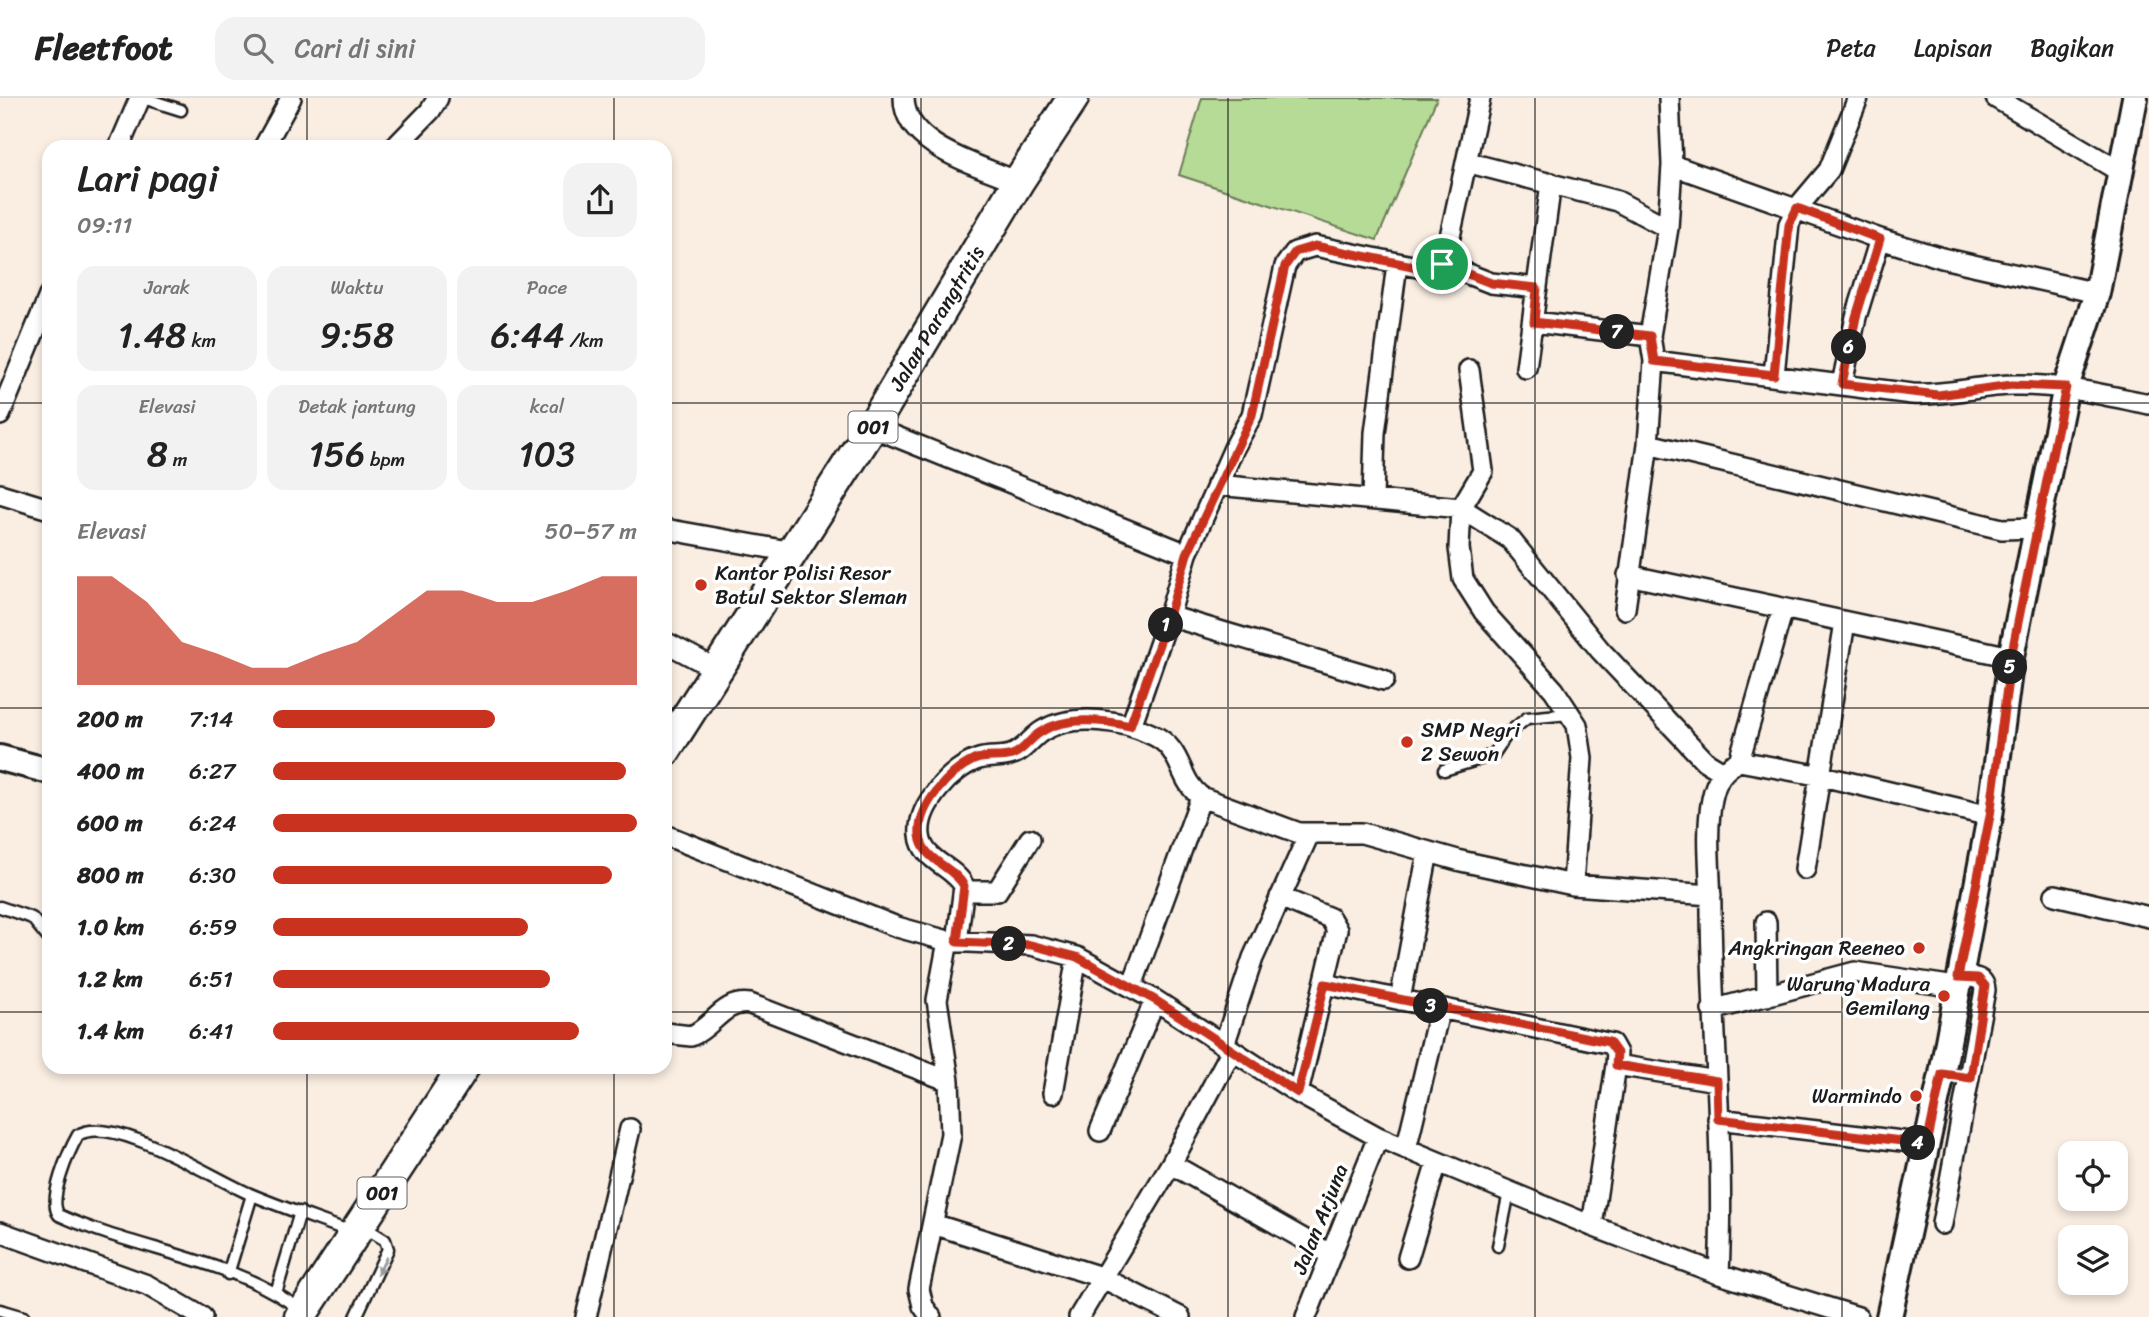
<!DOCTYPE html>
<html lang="id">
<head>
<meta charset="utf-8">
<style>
	body { margin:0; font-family:Sriracha,sans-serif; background:#f2f2f2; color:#222; height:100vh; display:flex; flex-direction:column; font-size:26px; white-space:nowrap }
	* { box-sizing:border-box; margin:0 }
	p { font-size:23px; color:#767676 }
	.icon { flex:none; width:38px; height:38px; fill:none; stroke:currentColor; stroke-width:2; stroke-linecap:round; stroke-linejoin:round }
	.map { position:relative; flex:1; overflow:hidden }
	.drawer { position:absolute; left:42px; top:42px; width:630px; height:934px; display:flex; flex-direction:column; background:#fff; border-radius:21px; box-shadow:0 4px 10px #0003 }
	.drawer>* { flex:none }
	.fabs { position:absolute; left:2058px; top:1043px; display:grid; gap:14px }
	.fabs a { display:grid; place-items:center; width:70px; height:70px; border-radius:14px; background:#fff; box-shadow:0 4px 10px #0003; font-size:35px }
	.pin { position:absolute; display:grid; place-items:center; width:60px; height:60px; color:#fff; margin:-30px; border:4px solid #fff; border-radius:50%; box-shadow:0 2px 7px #0007 }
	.km { position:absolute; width:35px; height:35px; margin:-18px; border-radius:50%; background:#222; color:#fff; font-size:19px; line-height:35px; text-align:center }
	.round { display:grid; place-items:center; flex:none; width:74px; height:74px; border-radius:21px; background:#f2f2f2 }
	.head { display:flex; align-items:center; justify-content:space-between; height:119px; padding:0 35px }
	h1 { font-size:38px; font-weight:600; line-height:52px }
	.figures { display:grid; grid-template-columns:repeat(3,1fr); gap:10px; height:119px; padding:7px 35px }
	.figures div { display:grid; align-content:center; border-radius:18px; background:#f2f2f2; text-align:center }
	.figures b { font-size:35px; font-weight:600 }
	.figures small { font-size:19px; font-weight:400 }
	.figures p { font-size:19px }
	.chart { height:196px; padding:14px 35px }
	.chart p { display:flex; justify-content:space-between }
	.chart svg { width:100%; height:126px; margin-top:7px; fill:#c8321e; opacity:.7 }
	ul { padding:0 35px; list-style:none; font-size:23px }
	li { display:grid; grid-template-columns:112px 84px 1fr; align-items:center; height:52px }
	li i { height:18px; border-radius:9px; background:#c8321e }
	header { display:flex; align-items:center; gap:42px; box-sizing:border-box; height:98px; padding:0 35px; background:#fff; border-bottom:2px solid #e0e0e0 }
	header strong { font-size:33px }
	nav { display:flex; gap:38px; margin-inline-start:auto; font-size:24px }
	.search { width:490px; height:63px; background:#f2f2f2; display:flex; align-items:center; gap:18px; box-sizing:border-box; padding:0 24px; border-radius:21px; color:#767676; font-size:26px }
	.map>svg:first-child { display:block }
	.green { fill:#b6db96; stroke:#697c59; stroke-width:2 }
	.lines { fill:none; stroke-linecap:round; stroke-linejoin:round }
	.service-casing { stroke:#1c1c1c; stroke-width:15 }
	.minor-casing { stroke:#1c1c1c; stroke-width:24 }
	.tertiary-casing { stroke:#1c1c1c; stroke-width:30 }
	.primary-casing { stroke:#1c1c1c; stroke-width:35 }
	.service { stroke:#fff; stroke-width:10 }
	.minor { stroke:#fff; stroke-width:19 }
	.tertiary { stroke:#fff; stroke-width:24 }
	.primary { stroke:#fff; stroke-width:30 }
	.oneway { fill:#999 }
	.route-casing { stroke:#fff; stroke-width:14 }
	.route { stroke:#c8321e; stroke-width:9 }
	.grid { fill:none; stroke:#1c1c1c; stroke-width:2; stroke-opacity:0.55 }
	.poi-dot { fill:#c8321e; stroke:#fff; stroke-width:2.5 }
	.labels { text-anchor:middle; stroke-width:7; stroke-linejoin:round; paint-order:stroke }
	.shield { fill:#fff; stroke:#606060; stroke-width:2 }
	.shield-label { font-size:19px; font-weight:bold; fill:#1c1c1c }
	.street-label { font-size:21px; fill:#1c1c1c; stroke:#fff }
	.poi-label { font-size:21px; fill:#1c1c1c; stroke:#fff; text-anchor:end }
</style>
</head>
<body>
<header>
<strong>Fleetfoot</strong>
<div class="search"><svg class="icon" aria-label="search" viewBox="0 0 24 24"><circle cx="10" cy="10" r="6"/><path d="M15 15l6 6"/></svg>Cari di sini</div>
<nav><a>Peta</a><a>Lapisan</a><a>Bagikan</a></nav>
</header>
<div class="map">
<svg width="2149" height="1219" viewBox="0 0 2149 1219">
	<rect width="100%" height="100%" fill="#faeee2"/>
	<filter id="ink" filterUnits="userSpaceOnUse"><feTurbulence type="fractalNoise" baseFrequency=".0143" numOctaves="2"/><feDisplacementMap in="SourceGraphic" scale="14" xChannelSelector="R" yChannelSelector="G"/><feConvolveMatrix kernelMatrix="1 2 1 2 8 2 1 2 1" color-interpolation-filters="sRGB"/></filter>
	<g filter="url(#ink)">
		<path class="green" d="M1202 0H1437L1377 142 1179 77Z"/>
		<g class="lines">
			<g class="service-casing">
				<path id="service" d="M143 0 181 12
					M1444 672 1493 657 1507 636 1527 620 1569 616
					M0 809 32 820 49 841
					M1498 1148 1509 1094
					M228 1176 252 1097
					M276 1195 300 1114
					M0 1212 24 1219
					M302 1213C233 1160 137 1153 59 1117 47 1102 69 1053 78 1037 113 1015 214 1081 250 1096 283 1110 317 1121 351 1134
					M356 1219 388 1151 385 1142 364 1129"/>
			</g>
			<g class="minor-casing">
				<path id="minor" d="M904 0C904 49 980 67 1018 84
					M1996 0 2119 73
					M119 49 140 0
					M264 49 291 0
					M395 49 430 13 438 0
					M1466 64 1617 103 1668 130
					M1672 67 1880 141 1942 160 2097 195
					M1442 166 1446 157 1480 0
					M1534 224 1650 238
					M1654 263 1912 296C1947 298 1980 287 2014 287 2061 286 2104 297 2149 306
					M1526 270 1551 85
					M1469 272 1483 373 1461 410 1459 450 1463 481 1484 514 1554 592 1577 627 1582 660 1573 787
					M1774 277 1789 126 1797 110 1829 72 1858 0
					M1842 286 1856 219 1880 141
					M0 317 49 198
					M872 329 1187 456
					M1648 346 2002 431 2037 430
					M1217 387 1461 410 1510 441 1600 552 1705 663 1723 674
					M0 396 49 411
					M1373 400 1375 335 1397 166
					M665 431 793 454
					M1628 477 2011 559
					M1625 511 1648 346 1654 263 1650 238 1668 130 1672 67 1669 0
					M1169 518 1384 582
					M665 544 716 571
					M1131 628 1169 518 1187 456 1234 350 1252 317 1285 168 1295 154 1315 148 1427 171 1442 166 1491 185 1537 190
					M1739 663 1783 511
					M665 737 897 829 948 843 1031 847 1077 859 1155 902 1298 995 1378 1039 1592 1128 1719 1176 1858 1219
					M1805 771 1845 524
					M965 793H997L1030 741
					M2055 797 2149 819
					M1280 799 1330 820 1337 832 1298 995
					M1766 824 1767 898
					M957 844 964 788C954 768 922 763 920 737 917 708 952 669 979 661 989 658 1000 660 1010 657 1024 654 1032 638 1044 632 1074 615 1124 622 1153 637 1184 652 1177 680 1201 699L1299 735H1362L1461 763 1573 787 1711 797
					M1325 886 1612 946 1617 955 1616 967 1592 1128
					M1132 888 1201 699
					M1400 902 1428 754
					M1712 912 1855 874 1956 889
					M665 935 691 938C714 929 722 902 750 906L949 983
					M1224 947 1253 860 1309 736
					M1616 967 1717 983
					M1053 995 1077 859
					M1718 1021 1927 1046
					M1100 1033 1155 902
					M1406 1051 1440 910
					M1171 1066 1330 1156
					M933 1126 1101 1179 1180 1219
					M1942 1126 1985 892C1984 877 1970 879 1958 879
					M0 1134 147 1187 202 1219
					M1408 1160 1437 1064
					M1719 1176C1725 1055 1712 934 1711 813 1711 776 1705 736 1712 701 1716 682 1722 672 1739 663L1822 678 1990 718
					M586 1219 630 1031
					M931 1219 923 1208 919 1191 951 1036 949 983 937 902 948 843
					M1079 1219 1171 1066 1232 952
					M1306 1219 1378 1039"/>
			</g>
			<g class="tertiary-casing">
				<path id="tertiary" d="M0 660 49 673
					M1889 1219 1942 976 1990 718 2011 559 2037 430 2066 289 2097 195 2135 0"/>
			</g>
			<g class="primary-casing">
				<g id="primary">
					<path id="s1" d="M665 653 872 329 1018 84 1073 0"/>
					<path d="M300 1219 463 970"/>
				</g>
			</g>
			<use href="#service" class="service"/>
			<use href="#minor" class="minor"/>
			<use href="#tertiary" class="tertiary"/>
			<use href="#primary" class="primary"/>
		</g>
		<defs><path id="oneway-solid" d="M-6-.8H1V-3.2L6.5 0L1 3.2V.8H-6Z" transform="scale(1.75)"/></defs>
		<use class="oneway" href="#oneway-solid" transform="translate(382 1168) rotate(117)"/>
	</g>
	<g class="lines" filter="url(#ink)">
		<g class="route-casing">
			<path id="route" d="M1797 110 1880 141 1856 219 1842 286 1938 297 2012 287 2066 289 2011 559 1990 718 1958 879 1978 880 1985 888 1971 980 1942 976 1927 1046 1718 1021 1717 983 1616 967 1617 955 1609 944 1325 886 1298 995 1155 902 1077 859 1031 847 957 844 964 788C954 768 922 763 920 737 917 708 950 673 974 662 986 657 1000 661 1012 657 1024 653 1030 640 1041 634 1065 618 1104 622 1130 628L1169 518 1187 456 1252 317 1285 168 1295 154 1315 148 1427 171 1442 166 1491 185 1537 190 1534 224 1650 238 1654 263 1774 277 1789 127Z"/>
		</g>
		<use href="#route" class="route"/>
	</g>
	<path class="grid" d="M307 0V49M614 0V49M921 0V1219M1228 0V1219M1535 0V1219M1842 0V1219M0 305H49M665 305H2149M0 610H49M665 610H2149M0 914H49M665 914H2149M307 970V1219M614 970V1219"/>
	<g class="poi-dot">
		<circle cx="701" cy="487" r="7"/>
		<circle cx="1407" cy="644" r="7"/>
		<circle cx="1919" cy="850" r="7"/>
		<circle cx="1944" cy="898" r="7"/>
		<circle cx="1916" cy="998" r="7"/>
	</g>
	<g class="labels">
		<g class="shield">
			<rect x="848.5" y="313.5" width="49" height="31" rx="5"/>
			<rect x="357.5" y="1079.5" width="49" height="31" rx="5"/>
		</g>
		<g class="shield-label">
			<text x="873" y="336">001</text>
			<text x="382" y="1102">001</text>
		</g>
		<g class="street-label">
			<text dy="7" stroke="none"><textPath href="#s1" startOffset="511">Jalan Parangtritis</textPath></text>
			<text transform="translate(1320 1121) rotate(-68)" y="7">Jalan Arjuna</text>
		</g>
		<g class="poi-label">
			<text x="715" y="482" text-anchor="start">Kantor Polisi Resor<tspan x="715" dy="24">Batul Sektor Sleman</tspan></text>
			<text x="1421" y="639" text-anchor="start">SMP Negri<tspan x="1421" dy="24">2 Sewon</tspan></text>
			<text x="1905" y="857">Angkringan Reeneo</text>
			<text x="1930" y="893">Warung Madura<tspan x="1930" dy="24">Gemilang</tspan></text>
			<text x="1902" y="1005">Warmindo</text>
		</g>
	</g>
</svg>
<div class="fabs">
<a><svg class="icon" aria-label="locate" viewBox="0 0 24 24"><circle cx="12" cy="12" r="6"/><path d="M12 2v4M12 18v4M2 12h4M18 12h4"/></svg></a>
<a><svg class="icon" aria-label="layers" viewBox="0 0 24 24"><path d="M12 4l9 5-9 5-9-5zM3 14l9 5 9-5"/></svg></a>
</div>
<div class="pin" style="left:1442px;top:166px;background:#1e9e55"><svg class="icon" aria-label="arrive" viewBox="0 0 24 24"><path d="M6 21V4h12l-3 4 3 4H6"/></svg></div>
<b class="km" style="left:1166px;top:527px">1</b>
<b class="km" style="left:1009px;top:846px">2</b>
<b class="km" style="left:1431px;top:908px">3</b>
<b class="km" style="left:1918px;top:1045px">4</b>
<b class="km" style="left:2010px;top:569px">5</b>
<b class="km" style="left:1849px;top:249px">6</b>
<b class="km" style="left:1617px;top:234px">7</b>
<section class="drawer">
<div class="head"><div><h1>Lari pagi</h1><p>09:11</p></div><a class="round"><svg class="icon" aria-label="share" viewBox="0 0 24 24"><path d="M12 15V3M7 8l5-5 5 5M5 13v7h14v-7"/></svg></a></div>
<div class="figures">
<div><p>Jarak</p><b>1.48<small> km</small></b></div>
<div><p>Waktu</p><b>9:58</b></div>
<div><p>Pace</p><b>6:44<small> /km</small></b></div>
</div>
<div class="figures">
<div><p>Elevasi</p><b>8<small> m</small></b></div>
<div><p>Detak jantung</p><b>156<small> bpm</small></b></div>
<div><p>kcal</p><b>103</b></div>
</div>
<div class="chart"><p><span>Elevasi</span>50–57 m</p>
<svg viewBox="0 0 160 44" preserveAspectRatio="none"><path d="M0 44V6L10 6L20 15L30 29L40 33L50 38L60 38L70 33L80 29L90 20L100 11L110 11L120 15L130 15L140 11L150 6L160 6V44z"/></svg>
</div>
<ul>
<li><b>200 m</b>7:14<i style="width:61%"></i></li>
<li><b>400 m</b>6:27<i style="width:97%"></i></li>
<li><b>600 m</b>6:24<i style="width:100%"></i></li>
<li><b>800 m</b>6:30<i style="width:93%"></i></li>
<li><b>1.0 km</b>6:59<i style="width:70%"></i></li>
<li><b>1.2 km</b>6:51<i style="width:76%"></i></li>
<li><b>1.4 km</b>6:41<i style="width:84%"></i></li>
</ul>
</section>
</div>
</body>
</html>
